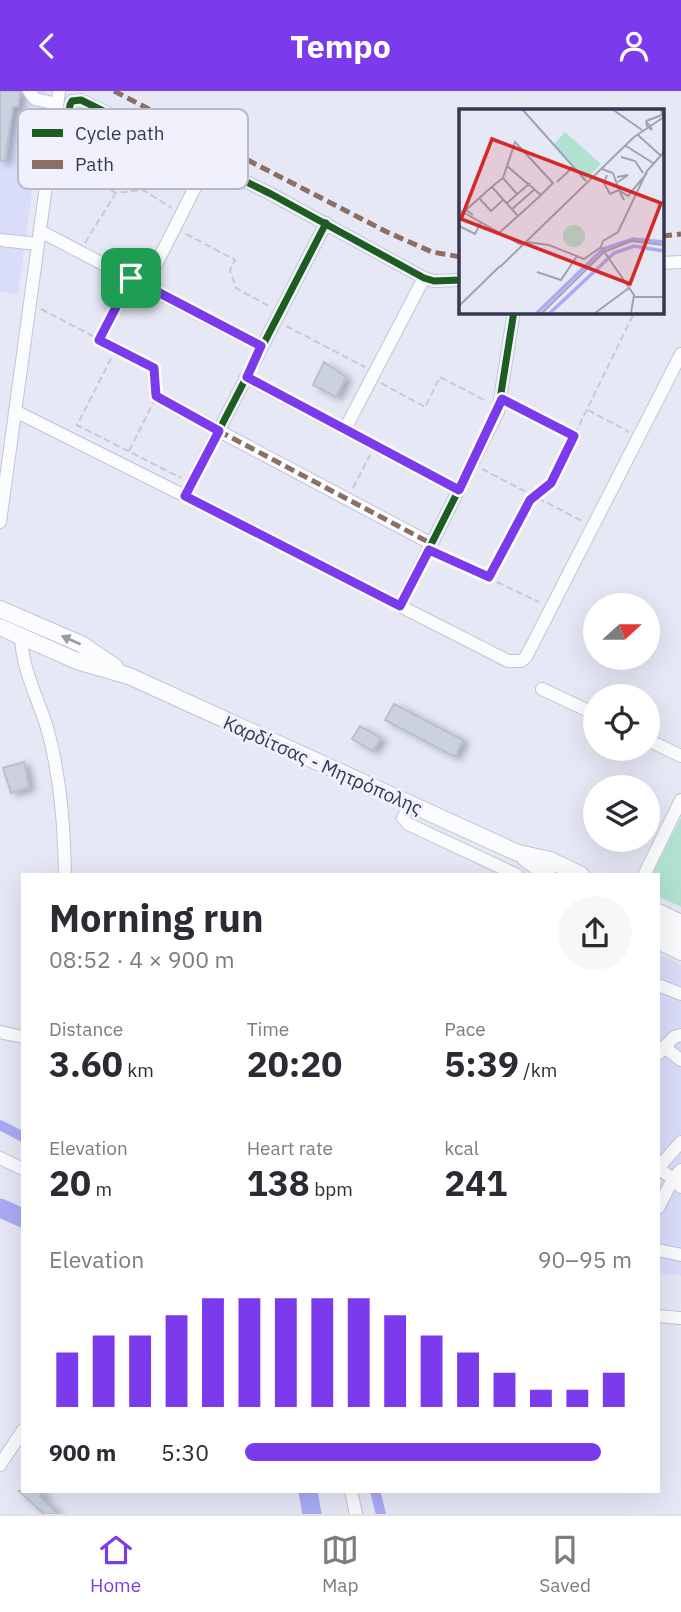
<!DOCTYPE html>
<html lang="en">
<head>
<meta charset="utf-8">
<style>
	body { margin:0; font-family:"IBM Plex Sans",sans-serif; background:#f7f7f7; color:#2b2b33; height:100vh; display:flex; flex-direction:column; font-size:26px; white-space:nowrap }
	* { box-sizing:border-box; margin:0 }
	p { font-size:23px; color:#7c7c81 }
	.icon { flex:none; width:38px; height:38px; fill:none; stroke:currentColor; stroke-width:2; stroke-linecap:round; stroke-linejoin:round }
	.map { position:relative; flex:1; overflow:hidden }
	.details { position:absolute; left:21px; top:782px; width:639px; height:620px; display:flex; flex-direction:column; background:#fff; border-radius:0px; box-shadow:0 7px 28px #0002 }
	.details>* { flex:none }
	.needle { width:46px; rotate:69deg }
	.buttons { position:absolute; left:583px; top:502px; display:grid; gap:14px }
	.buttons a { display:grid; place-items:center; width:77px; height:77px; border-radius:50%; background:#fff; box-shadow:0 7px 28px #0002; font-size:35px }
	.pin { position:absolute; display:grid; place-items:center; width:60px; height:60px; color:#fff; margin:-30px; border-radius:14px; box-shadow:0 4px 10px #0006 }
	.round { display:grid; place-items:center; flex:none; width:74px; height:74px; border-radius:37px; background:#f7f7f7 }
	.headline { display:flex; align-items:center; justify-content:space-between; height:119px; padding:0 28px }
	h1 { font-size:38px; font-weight:700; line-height:52px }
	.figures { display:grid; grid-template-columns:repeat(3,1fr); gap:10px; height:119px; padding:7px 28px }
	.figures div { display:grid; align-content:center }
	.figures b { font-size:35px; font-weight:700 }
	.figures small { font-size:19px; font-weight:400 }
	.figures p { font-size:19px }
	.chart { height:196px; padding:14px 28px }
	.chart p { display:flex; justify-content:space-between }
	.chart svg { width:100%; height:126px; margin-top:7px; stroke:#7c3aed; stroke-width:6 }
	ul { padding:0 28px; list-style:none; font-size:23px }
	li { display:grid; grid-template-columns:112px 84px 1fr; align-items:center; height:52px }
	li i { height:18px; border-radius:9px; background:#7c3aed }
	header { display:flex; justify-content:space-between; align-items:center; height:91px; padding:0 28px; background:#7c3aed; color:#fff; font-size:32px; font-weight:700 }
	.tabs { display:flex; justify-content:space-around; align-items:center; height:98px; border-top:2px solid #e1e1e2; background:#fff; font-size:19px; color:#7c7c81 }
	.tabs a { display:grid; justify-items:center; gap:4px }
	.tabs .selected { color:#7c3aed }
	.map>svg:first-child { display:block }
	.built { fill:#daddfa }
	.green { fill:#b1e1d1 }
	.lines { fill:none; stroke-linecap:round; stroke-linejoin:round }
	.canal { stroke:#aaabf5; stroke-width:10 }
	.river { stroke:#aaabf5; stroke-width:19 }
	.building { fill:#cbd1df; stroke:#b8bfcf; stroke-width:2; filter:url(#shadow) }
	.minor-casing { stroke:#c2c4d6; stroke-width:14 }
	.major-casing { stroke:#c2c4d6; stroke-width:18 }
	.path { stroke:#c9c9d0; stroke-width:2; stroke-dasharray:7 3.5; stroke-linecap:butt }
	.minor { stroke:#fbfcfe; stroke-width:12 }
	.major { stroke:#fbfcfe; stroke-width:16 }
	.quiet { stroke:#8d6e63; stroke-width:5; stroke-dasharray:10 5; stroke-linecap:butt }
	.cycleway-casing { stroke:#f0f1fd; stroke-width:11 }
	.cycleway { stroke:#1b5e20; stroke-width:7 }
	.oneway { fill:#989aa7 }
	.route-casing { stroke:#fff; stroke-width:14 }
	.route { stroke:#7c3aed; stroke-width:9 }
	.labels { text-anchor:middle; stroke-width:6; stroke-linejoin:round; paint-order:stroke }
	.street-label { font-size:19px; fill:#363850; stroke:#f0f1fd }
	.inset-river { fill:none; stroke:#aaabf5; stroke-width:3.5 }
	.inset-road { fill:none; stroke:#a0a2b4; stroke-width:2 }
	.view { fill:#d62828; fill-opacity:0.15; stroke:#d62828; stroke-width:3.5 }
	.inset-edge { fill:none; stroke:#363850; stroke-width:3.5 }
	.key { fill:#f0f1fd; stroke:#b8bac9; stroke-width:2 }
	.key-label { font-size:19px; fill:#363850 }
</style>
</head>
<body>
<header><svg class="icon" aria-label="back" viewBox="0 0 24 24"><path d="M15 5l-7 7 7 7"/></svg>Tempo<svg class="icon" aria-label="person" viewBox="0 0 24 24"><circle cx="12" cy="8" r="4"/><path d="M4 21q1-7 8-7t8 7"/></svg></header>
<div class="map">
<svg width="681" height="1423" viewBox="0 0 681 1423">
	<defs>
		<filter id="shadow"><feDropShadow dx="5.5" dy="3" stdDeviation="3.5" flood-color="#0004"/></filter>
	</defs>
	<rect width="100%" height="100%" fill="#e6e8f6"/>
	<path class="built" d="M0 0H46L18 203 0 201Z
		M658 863 681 874V1185L658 1182Z"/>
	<path class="green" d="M681 727V816L658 805V784H652Z"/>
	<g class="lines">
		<path class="canal" d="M0 1034 23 1046
			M375 1400 381 1423"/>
		<path class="river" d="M0 1117 23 1127
			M308 1400 312 1423"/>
	</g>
	<path class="building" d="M0 0H20L18 16H13L5 70H0Z
		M324 271 346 286 336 306 313 294Z
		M394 613 463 649 455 666 385 629Z
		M360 635 381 647 373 660 352 648Z
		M24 671 29 696 11 702 3 677Z
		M19 1400H44L40 1405 58 1423H44Z"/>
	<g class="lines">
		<g class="minor-casing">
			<path id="minor" d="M29 0 35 8 57 13
				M208 71 145 195 261 255
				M62 73 70 14 72 10 81 9 271 103 424 187 434 190 461 189
				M326 132 185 405 400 515 498 321 514 220
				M40 140 145 195
				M0 149 38 153
				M662 172 681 171
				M246 286 459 399
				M15 320 185 405
				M345 338 424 187
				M219 340 432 453
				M0 431 59 0
				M400 515 508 570H521L526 566 681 263
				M21 545C22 581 40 610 49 644 61 691 64 736 65 784
				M542 598 595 623
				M648 649 681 665
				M409 713 403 727 408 733 517 784
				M644 784 681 709
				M658 852 681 863
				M670 858 677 838
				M658 894 681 903
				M0 941 23 946
				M664 956 681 969
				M658 963 674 946 681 944
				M0 1067 23 1078
				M681 1079 673 1088 681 1096
				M658 1117 673 1088 658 1077 681 1051
				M658 1159 681 1164
				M658 1225 681 1227
				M0 1374 23 1339
				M351 1400 356 1423"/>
		</g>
		<g class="major-casing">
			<path id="major" d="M0 518 81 553 115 576
				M0 536 77 570 129 585 518 762 550 769 581 784
				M525 767 548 784
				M658 821 681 832
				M658 837 681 848"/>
		</g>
		<path class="path" d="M74 79 116 102 143 99 172 117
			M58 98 61 83
			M143 98 162 62
			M186 143 235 169 230 179 236 197 269 215
			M85 152 115 103
			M41 218 154 277 156 305 208 333
			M286 235 365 276
			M100 248 126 197
			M116 258 77 334 181 387
			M381 292 425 316 440 286 486 310
			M512 313 572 345
			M588 319 629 341
			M129 360 156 306
			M482 378 582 430
			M353 397 370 364
			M440 464 539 511
			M489 486 530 409 551 392 635 220"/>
		<use href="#minor" class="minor"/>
		<use href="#major" class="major"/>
		<path class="quiet" d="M114 0 387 141 432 161 461 166
			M662 145 681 143
			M219 340 432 453"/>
		<g class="cycleway-casing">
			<path id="cycleway" d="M62 73 70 14 72 10 81 9 271 103 424 187 434 190 461 189
				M326 132 185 405 400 515 498 321 514 220"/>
		</g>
		<use href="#cycleway" class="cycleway"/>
	</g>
	<defs><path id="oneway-solid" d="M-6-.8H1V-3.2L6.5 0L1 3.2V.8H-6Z" transform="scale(1.75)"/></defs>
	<use class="oneway" href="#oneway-solid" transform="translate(71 549) rotate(-156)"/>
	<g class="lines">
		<g class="route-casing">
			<path id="route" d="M131 187 261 255 247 286 459 399 502 308 574 345 551 392 530 409 489 486 429 459 400 515 185 405 219 340 156 305 154 277 99 249Z"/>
		</g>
		<use href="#route" class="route"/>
	</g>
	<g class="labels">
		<g class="street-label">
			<text transform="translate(323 674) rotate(24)" y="7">Καρδίτσας - Μητρόπολης</text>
		</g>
	</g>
	<g transform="translate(459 18)">
		<rect width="205" height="205" fill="#e6e8f6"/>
		<path d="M106 23 142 55 127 70 95 35ZM104 127a11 11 0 1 1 22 0a11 11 0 1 1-22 0Z" fill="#b1e1d1"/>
		<path class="inset-river" d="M144 140 174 130 205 133M78 204 143 141M91 204 155 144 175 137 205 142"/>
		<path class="inset-road" d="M63 0 127 72M153 0 183 21M187 12 203 6 202 0M187 12 191 17 193 21 188 17ZM179 26 202 47M167 37 194 54M162 48 176 52 184 64M48 57 56 33 94 74 82 86M143 60 154 64 160 81 169 87 188 64M148 66 145 74 151 85 160 81 165 91M158 68 169 66 159 73M44 69 58 85M98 73 114 58M20 89 32 102 44 91M48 94 71 74M53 100 76 80M2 102 64 137M14 106 7 101 27 83 35 76 44 69 48 57 82 86 59 107 33 78M0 117 16 125 22 113M41 123 59 107M144 132 159 123 188 62 205 43M144 132 142 138 175 186 172 204M68 133 90 136 125 150 142 138M41 158 175 28 205 8M78 163 102 171 118 147M175 188H205M0 197 41 157M83 204 145 143 172 132 205 136M136 204 170 179"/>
		<path class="view" d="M33 30 202 94 171 175 2 110Z"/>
		<rect width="205" height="205" class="inset-edge"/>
	</g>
	<rect x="18" y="18" width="230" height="80" rx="10" class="key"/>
	<rect x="32" y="38" width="31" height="8" fill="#1b5e20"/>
	<rect x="32" y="69" width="31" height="9" fill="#8d6e63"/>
	<g class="key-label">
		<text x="75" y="49">Cycle path</text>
		<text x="75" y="80">Path</text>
	</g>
</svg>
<div class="buttons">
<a><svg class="needle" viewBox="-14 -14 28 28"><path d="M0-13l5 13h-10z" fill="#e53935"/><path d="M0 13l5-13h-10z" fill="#7c7c81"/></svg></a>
<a><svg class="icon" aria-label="locate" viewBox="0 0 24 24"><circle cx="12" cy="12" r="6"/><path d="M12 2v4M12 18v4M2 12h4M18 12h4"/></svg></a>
<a><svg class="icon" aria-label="layers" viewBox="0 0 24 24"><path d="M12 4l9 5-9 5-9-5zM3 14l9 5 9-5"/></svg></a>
</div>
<div class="pin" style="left:131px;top:187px;background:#1e9e55"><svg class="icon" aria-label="arrive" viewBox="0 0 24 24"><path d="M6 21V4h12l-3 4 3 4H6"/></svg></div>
<section class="details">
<div class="headline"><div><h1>Morning run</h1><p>08:52 · 4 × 900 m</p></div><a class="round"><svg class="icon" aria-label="share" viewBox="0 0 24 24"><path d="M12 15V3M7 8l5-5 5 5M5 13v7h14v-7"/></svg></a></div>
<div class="figures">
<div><p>Distance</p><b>3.60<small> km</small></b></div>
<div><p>Time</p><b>20:20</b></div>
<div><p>Pace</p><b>5:39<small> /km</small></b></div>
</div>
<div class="figures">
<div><p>Elevation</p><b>20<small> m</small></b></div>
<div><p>Heart rate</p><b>138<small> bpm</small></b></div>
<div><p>kcal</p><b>241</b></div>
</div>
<div class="chart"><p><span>Elevation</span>90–95 m</p>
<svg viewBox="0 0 160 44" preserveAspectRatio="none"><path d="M5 44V25M15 44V19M25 44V19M35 44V12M45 44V6M55 44V6M65 44V6M75 44V6M85 44V6M95 44V12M105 44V19M115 44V25M125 44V32M135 44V38M145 44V38M155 44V32"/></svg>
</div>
<ul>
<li><b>900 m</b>5:30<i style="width:92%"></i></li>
</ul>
</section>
</div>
<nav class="tabs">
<a class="selected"><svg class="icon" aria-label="home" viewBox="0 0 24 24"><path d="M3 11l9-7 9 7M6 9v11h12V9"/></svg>Home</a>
<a><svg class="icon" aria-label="map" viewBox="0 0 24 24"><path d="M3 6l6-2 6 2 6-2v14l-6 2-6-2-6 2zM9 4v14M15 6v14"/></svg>Map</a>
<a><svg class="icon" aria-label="saved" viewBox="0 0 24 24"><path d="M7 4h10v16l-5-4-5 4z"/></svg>Saved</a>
</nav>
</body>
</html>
